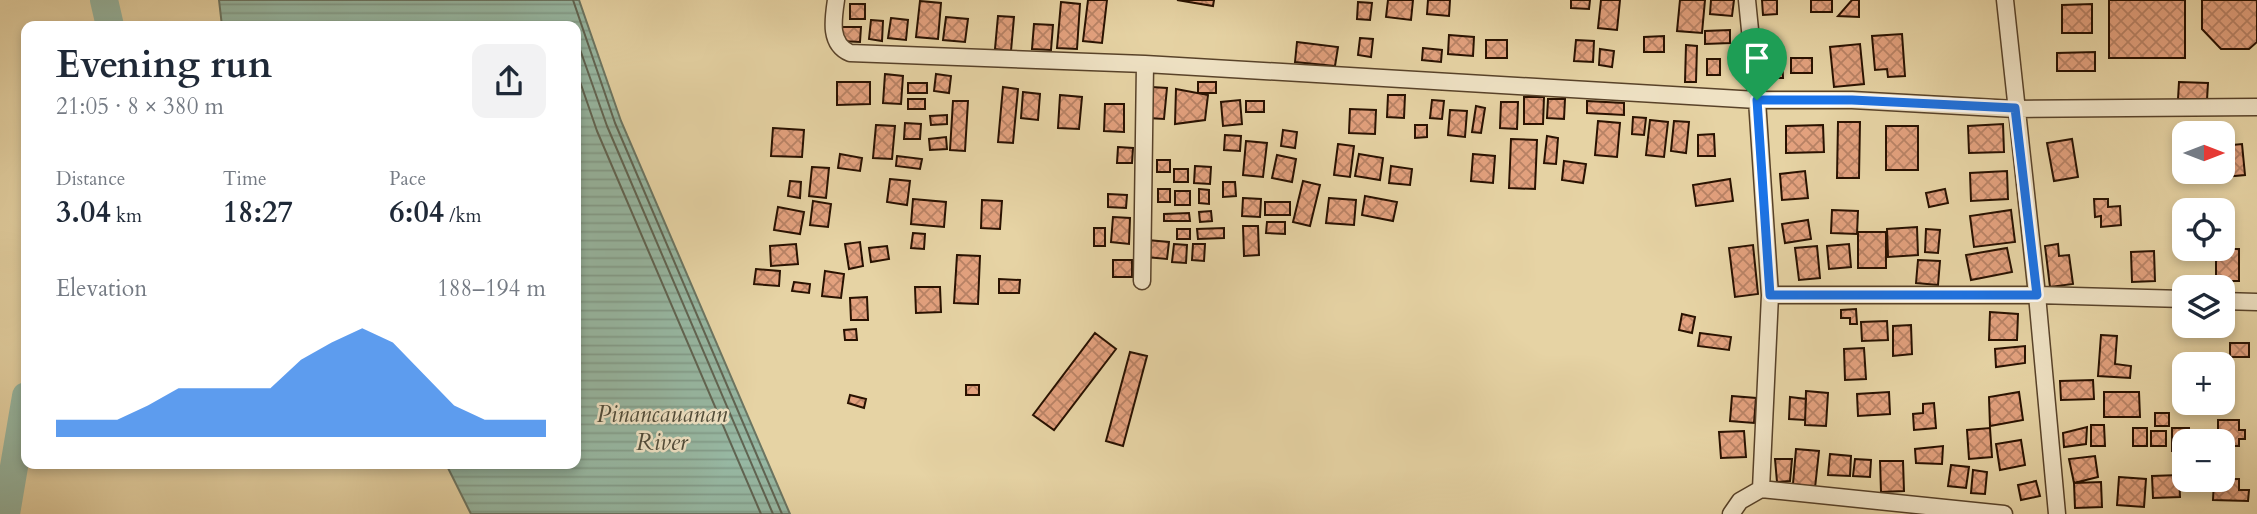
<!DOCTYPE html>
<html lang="en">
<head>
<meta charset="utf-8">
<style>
	body { margin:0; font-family:Cardo,serif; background:#f2f2f3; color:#1f2937; height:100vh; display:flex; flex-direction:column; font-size:26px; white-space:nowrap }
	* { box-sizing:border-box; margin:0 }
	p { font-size:23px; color:#747a83 }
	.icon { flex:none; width:38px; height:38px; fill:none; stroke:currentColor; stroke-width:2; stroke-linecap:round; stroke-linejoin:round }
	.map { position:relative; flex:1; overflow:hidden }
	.details { position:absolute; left:21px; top:21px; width:560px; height:448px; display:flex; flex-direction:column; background:#fff; border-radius:14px; box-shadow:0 4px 10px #0003 }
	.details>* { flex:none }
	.needle { width:46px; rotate:90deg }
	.tools { position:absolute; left:2172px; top:121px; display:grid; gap:14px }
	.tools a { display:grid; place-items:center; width:63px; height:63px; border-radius:14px; background:#fff; box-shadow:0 4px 10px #0003; font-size:35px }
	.pin { position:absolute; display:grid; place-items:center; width:60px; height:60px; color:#fff; margin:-72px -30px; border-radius:50% 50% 50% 0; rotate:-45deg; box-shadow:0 0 7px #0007 }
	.pin .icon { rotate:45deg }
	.round { display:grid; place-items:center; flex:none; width:74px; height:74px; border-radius:14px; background:#f2f2f3 }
	.summary { display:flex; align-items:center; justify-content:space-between; height:119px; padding:0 35px }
	h1 { font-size:38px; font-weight:600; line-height:52px }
	.stats { display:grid; grid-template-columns:repeat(3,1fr); gap:10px; height:119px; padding:7px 35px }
	.stats div { display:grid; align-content:center }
	.stats b { font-size:30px; font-weight:600 }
	.stats small { font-size:19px; font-weight:400 }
	.stats p { font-size:19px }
	.chart { height:196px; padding:14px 35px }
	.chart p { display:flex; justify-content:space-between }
	.chart svg { width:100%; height:126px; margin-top:7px; fill:#1a73e8; opacity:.7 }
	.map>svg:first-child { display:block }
	.water { fill:url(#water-rules); stroke:#6b7562; stroke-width:2 }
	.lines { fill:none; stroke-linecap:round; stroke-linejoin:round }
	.shore { stroke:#606452; stroke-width:2 }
	.river { stroke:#97b8a3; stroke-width:28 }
	.building { fill:url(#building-cross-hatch); stroke:#281100; stroke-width:2 }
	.minor-casing { stroke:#584229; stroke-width:19 }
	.minor { stroke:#efe2c4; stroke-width:16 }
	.route-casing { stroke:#fff; stroke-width:14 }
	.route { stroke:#1a73e8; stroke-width:9 }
	.labels { text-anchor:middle; stroke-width:5; stroke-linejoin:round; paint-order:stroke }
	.water-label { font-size:24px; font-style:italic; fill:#4f4b39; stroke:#efe2c4 }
</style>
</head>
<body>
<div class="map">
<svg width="2257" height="514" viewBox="0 0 2257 514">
	<defs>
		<pattern id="water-rules" width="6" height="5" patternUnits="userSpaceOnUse" patternTransform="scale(1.75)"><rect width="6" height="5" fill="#97b8a3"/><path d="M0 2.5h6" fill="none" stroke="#829d8b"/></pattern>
		<pattern id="building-cross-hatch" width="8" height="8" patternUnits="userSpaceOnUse" patternTransform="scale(1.75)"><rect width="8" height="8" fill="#e3a17e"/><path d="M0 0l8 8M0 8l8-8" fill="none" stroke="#b88265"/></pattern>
	</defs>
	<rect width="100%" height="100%" fill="#e6d3a4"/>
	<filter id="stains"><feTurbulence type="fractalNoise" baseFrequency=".00286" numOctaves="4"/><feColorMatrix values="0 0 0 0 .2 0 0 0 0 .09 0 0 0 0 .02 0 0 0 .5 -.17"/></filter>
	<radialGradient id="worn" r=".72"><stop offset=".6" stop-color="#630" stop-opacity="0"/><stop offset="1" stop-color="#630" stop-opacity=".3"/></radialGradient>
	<path class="water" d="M219 0H579L621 121 790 514H471L446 464H576V26H222Z"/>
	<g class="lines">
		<path class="shore" d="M573 0 615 123 782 514
			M576 38 607 126 773 514
			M576 70 597 131 761 514"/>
		<path class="river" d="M104 0 110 26
			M6 514 26 396"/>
	</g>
	<path class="building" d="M1088 0H1107L1102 43 1083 41Z
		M1177 0H1214L1213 6Z
		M1388 0H1413L1411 20 1386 17Z
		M1428 0H1450L1449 16 1427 14Z
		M1571 0H1590L1589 9 1571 8Z
		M1601 0H1620L1617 30 1598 28Z
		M1680 0H1705L1702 33 1677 31Z
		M1711 0H1734L1732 16 1710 14Z
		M1762 0H1777V14L1763 15Z
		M1811 0H1832V12H1811Z
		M1852 0H1859V17L1838 16Z
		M2109 0H2185V58H2109Z
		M2202 0H2257V42L2249 49H2221L2202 29Z
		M920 1 941 3 938 39 916 37Z
		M1061 2 1080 4 1077 49 1057 48Z
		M1358 2 1372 3 1370 20 1357 19Z
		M850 4H865V19H850Z
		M2092 4V33H2062V5Z
		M998 16 1014 17 1011 51 995 49Z
		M946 17 968 19 965 42 943 40Z
		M891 18 908 20 906 40 888 38Z
		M871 20 883 21 882 41 869 39Z
		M1034 24 1053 25 1051 50 1032 49Z
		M841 27H861L860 42 840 41Z
		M1730 30V43L1705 44V31Z
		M1902 34 1905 76 1888 77 1887 69 1875 70 1872 36Z
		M1449 35 1474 37 1473 56 1448 54Z
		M1664 36V52H1644V37Z
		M1360 38 1373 39 1371 57 1358 55Z
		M1486 40H1507V58H1486Z
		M1576 40 1594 41 1593 62 1574 61Z
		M1297 42 1338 47 1335 66 1295 62Z
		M1860 44 1864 84 1834 87 1830 47Z
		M1686 45 1697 46 1696 82H1685Z
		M1423 48 1442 50 1441 62 1422 60Z
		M1600 49 1614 51 1612 67 1599 65Z
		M2095 52V71H2057V53Z
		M1762 54H1782L1783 78H1762Z
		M1791 58H1812V73H1791Z
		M1707 59H1720V75H1707Z
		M885 74 903 76 901 104 883 103Z
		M936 74 951 76 949 93 934 91Z
		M837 82H870V104L837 105Z
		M1198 82H1216V93H1198Z
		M2179 82 2208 83 2207 100 2178 99Z
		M908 83H927V93H908Z
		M1003 87 1018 89 1013 143 998 142Z
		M1151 87 1167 88 1164 119 1148 118Z
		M1176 89 1208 95 1205 120 1175 124Z
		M1023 92 1040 94 1038 120 1021 118Z
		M1060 95 1082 97 1079 129 1058 128Z
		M1388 95H1405L1404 118 1387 117Z
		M1524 97H1544L1543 124H1524Z
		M908 99H925V109H908Z
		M1548 99H1565L1564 119 1547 118Z
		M1240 100 1242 124 1223 126 1221 102Z
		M1432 100 1444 101 1442 119 1430 118Z
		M953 101H968L965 151 950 150Z
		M1246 101H1264V112H1246Z
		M1587 101 1624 103V115L1587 113Z
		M1501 102H1518L1517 129 1500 128Z
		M1105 104H1124V132L1104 131Z
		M1476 106 1485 108 1481 133 1472 132Z
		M1350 109 1376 110 1375 134 1349 133Z
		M1450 110 1467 111 1465 137 1448 135Z
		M947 115V124L931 125 930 116Z
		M1633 117 1646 118 1644 135 1632 134Z
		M1650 120 1668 122 1664 157 1646 155Z
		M1598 121 1620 123 1617 157 1595 155Z
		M1674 121 1689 122 1686 153 1671 151Z
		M1838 122H1860L1859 178H1837Z
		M905 123 921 124 920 139H904Z
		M2003 124 2004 152 1969 153 1968 126Z
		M876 125 895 126 892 159 873 158Z
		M1415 125H1427V137L1415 138Z
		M1823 125 1824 152 1786 153V126Z
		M1886 126H1918V170H1886Z
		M773 128 804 130 802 157 771 156Z
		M1283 130 1297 132 1295 148 1281 146Z
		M1714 134 1715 156H1698V135Z
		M1225 135 1241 136 1240 151 1224 150Z
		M1547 136 1558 138 1556 164 1544 163Z
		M946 137 947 149 930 150 929 139Z
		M1511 139 1537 140 1535 189 1509 188Z
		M2072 139 2078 177 2054 181 2047 143Z
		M1246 141 1267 143 1263 177 1243 175Z
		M1338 144 1354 146 1350 177 1334 175Z
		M2242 144 2245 175 2213 178V172H2222V146Z
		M1118 147 1133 148 1132 163H1117Z
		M840 154 862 158 860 171 838 168Z
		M1359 154 1383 158 1380 180 1355 176Z
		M1473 154 1495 156 1493 183 1471 181Z
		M1277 155 1296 159 1292 182 1272 178Z
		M897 156 922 159 920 169 896 166Z
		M1157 160H1170V172H1157Z
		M1564 161 1586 164 1583 183 1562 180Z
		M1195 166 1211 167 1210 184 1194 183Z
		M1391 166 1412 169 1410 185 1389 183Z
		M812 167 829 168 826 198 809 196Z
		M1174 169H1188V182H1174Z
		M1805 171 1808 198 1782 200 1780 174Z
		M2007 171 2008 199 1971 201 1970 173Z
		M890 179 910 181 907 205 887 202Z
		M1730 179 1733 201 1696 206 1693 185Z
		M790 181 801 182 800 198 788 196Z
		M1303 181 1320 185 1310 226 1293 222Z
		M1223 182H1235L1236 196 1223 197Z
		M1158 189H1170V202H1158Z
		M1199 189 1209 190V204L1199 203Z
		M1945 189 1948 203 1929 207 1926 193Z
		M1175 191H1190V205H1175Z
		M1108 194 1127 195 1126 208 1108 207Z
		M1365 196 1397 202 1393 221 1362 215Z
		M1243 198 1261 199 1260 217 1242 216Z
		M1329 198 1356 200 1354 225 1326 223Z
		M913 199 946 202 944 227 911 224Z
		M2094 199H2108V207L2120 206 2121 225 2101 227V216L2095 217Z
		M982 200 1002 201 1000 229 981 228Z
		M813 201 831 204 828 227 810 225Z
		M1265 202H1290V215H1265Z
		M778 207 804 212 800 234 774 230Z
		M1832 210 1858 211 1857 234 1831 233Z
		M2011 210 2015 242 1974 247 1970 216Z
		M1211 211 1212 221 1200 222 1199 212Z
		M1189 213 1190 221H1164V214Z
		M1113 217 1130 218 1129 244 1111 242Z
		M1808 220 1811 239 1785 243 1782 224Z
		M1267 222H1285V234L1266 233Z
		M1243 226H1258L1259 255 1244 256Z
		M1917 227 1918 255 1888 257 1887 229Z
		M1094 228H1105V246H1094Z
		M1224 228V238L1198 239 1197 229Z
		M1177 229H1190V239H1177Z
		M1926 229 1940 230 1938 253 1925 252Z
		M1858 232H1886V268H1858Z
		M913 233 925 234 924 249 911 248Z
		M1147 240 1169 242 1167 259 1146 257Z
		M860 242 863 266 849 269 845 244Z
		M796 244 798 264 771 266 770 246Z
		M1174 244 1187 245 1186 263 1172 262Z
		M1193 244H1205L1204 261 1192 260Z
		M1849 244 1851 267 1829 269 1827 246Z
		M2058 244 2059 256 2069 255 2073 284 2050 287 2045 246Z
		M1753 245 1758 294 1735 297 1729 248Z
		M887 246 889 259 871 262 869 248Z
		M1817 246 1820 278 1799 280 1795 248Z
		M2007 248 2012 272 1971 280 1966 255Z
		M2216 249H2239V281H2216Z
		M2154 251 2155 281 2132 282 2131 252Z
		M957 255 980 256 978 304 954 303Z
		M1113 260H1132V277H1113Z
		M1918 260 1940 261 1938 285 1916 283Z
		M756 269 780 271 779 286 754 284Z
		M825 271 844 274 841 298 822 296Z
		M999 279 1020 280 1019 293H999Z
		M794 282 810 284 809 293 792 291Z
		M915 287H940L941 312 916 313Z
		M867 297 868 320H851L850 298Z
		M1856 309 1857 324H1850V318H1841V310Z
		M1990 312 2018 314 2017 340H1989Z
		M1682 314 1695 317 1692 333 1679 330Z
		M1887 321 1888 340 1862 341 1861 322Z
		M1911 325 1912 354 1893 356V326Z
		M856 329 857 340H845L844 330Z
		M1095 333 1116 349 1054 430 1033 415Z
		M1700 333 1731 337 1729 350 1698 346Z
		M2101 335 2117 336 2115 364 2131 366 2130 378 2098 376Z
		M2230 343H2249V357H2230Z
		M2025 346V363L1996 367 1995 349Z
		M1864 348 1866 379 1845 380 1844 349Z
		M1130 352 1147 356 1123 446 1106 441Z
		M2093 380 2094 399 2061 400 2060 381Z
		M966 385H979V395H966Z
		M1806 391 1828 393 1826 426 1805 425Z
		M1889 392 1890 414 1858 416 1857 394Z
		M2019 392 2023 420 1990 426 1989 397Z
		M2104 392H2139L2140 417H2104Z
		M850 395 866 399 864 408 848 403Z
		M1732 396 1756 398 1754 423 1730 421Z
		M1790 397 1806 399 1805 420 1789 419Z
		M1934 403 1936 428 1914 430 1913 414 1923 413V404Z
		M2155 413H2169V426H2155Z
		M2218 420H2239V430H2245V439H2239V446H2222V441H2218Z
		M2091 425H2104L2105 446H2091Z
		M2087 427 2086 444 2064 447 2063 433Z
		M1990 428 1992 457 1969 459 1967 430Z
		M2133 428H2147V446H2133Z
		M2172 428H2189V441H2184V451H2172Z
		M1744 431 1746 457 1721 458 1719 432Z
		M2151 431H2166V446H2151Z
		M2021 440 2025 465 2000 470 1996 444Z
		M1943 446 1942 464 1916 463 1915 449Z
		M1796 449 1819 451 1815 488 1793 484Z
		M1830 454 1851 456 1850 476 1828 475Z
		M2095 456 2098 477 2074 483 2069 459Z
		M1775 459H1792L1790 481 1777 482Z
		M1855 459 1871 460 1870 477 1853 476Z
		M1880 461H1903L1904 491 1881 492Z
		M1951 465 1969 467 1966 488 1948 486Z
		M1973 470 1987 472 1985 494 1971 493Z
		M2222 474H2225V479H2239V490H2249L2248 501 2213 500 2214 480H2222Z
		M2179 475 2180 497 2153 498 2152 476Z
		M2119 477 2146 479 2144 507 2117 505Z
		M2036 481 2040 496 2021 500 2018 485Z
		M2101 482 2102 507 2075 508 2074 483Z"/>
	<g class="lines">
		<g class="minor-casing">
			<path id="minor" d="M836 0C833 20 829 44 850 53L1145 64 1757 100H1852L2015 109 2257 107
				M1747 0 1757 100 1770 295 1761 489
				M2005 0 2037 295 2057 514
				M1142 281 1145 64
				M1770 295H2037L2184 299
				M2222 301 2257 302
				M1731 514 1740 501 1761 489 2004 514"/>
		</g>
		<use href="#minor" class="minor"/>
	</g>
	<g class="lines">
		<g class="route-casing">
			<path id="route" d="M1757 100H1852L2015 108 2037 295H1770Z"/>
		</g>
		<use href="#route" class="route"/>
	</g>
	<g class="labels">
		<g class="water-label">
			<text x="662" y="422">Pinancauanan<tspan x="662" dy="28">River</tspan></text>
		</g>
	</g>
	<rect width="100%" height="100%" filter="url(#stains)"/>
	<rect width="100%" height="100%" fill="url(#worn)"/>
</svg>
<div class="tools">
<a><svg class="needle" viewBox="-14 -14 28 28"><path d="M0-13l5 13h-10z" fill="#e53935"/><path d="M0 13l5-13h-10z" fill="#747a83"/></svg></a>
<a><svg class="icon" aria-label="locate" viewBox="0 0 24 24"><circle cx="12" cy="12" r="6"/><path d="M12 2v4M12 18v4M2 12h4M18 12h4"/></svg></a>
<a><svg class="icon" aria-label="layers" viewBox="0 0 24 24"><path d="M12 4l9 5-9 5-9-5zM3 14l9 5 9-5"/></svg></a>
<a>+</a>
<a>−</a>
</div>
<div class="pin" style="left:1757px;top:100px;background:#1e9e55"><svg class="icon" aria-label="arrive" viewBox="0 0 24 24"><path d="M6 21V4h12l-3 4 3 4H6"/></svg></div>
<section class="details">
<div class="summary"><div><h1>Evening run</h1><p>21:05 · 8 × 380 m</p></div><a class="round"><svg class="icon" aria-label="share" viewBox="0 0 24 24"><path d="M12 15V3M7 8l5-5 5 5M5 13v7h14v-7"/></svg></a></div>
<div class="stats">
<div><p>Distance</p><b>3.04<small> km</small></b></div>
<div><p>Time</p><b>18:27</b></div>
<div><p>Pace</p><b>6:04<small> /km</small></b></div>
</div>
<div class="chart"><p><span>Elevation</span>188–194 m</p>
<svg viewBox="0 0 160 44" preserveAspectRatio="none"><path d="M0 44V38L10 38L20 38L30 33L40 27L50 27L60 27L70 27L80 17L90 11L100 6L110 11L120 22L130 33L140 38L150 38L160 38V44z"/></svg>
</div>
</section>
</div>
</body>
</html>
